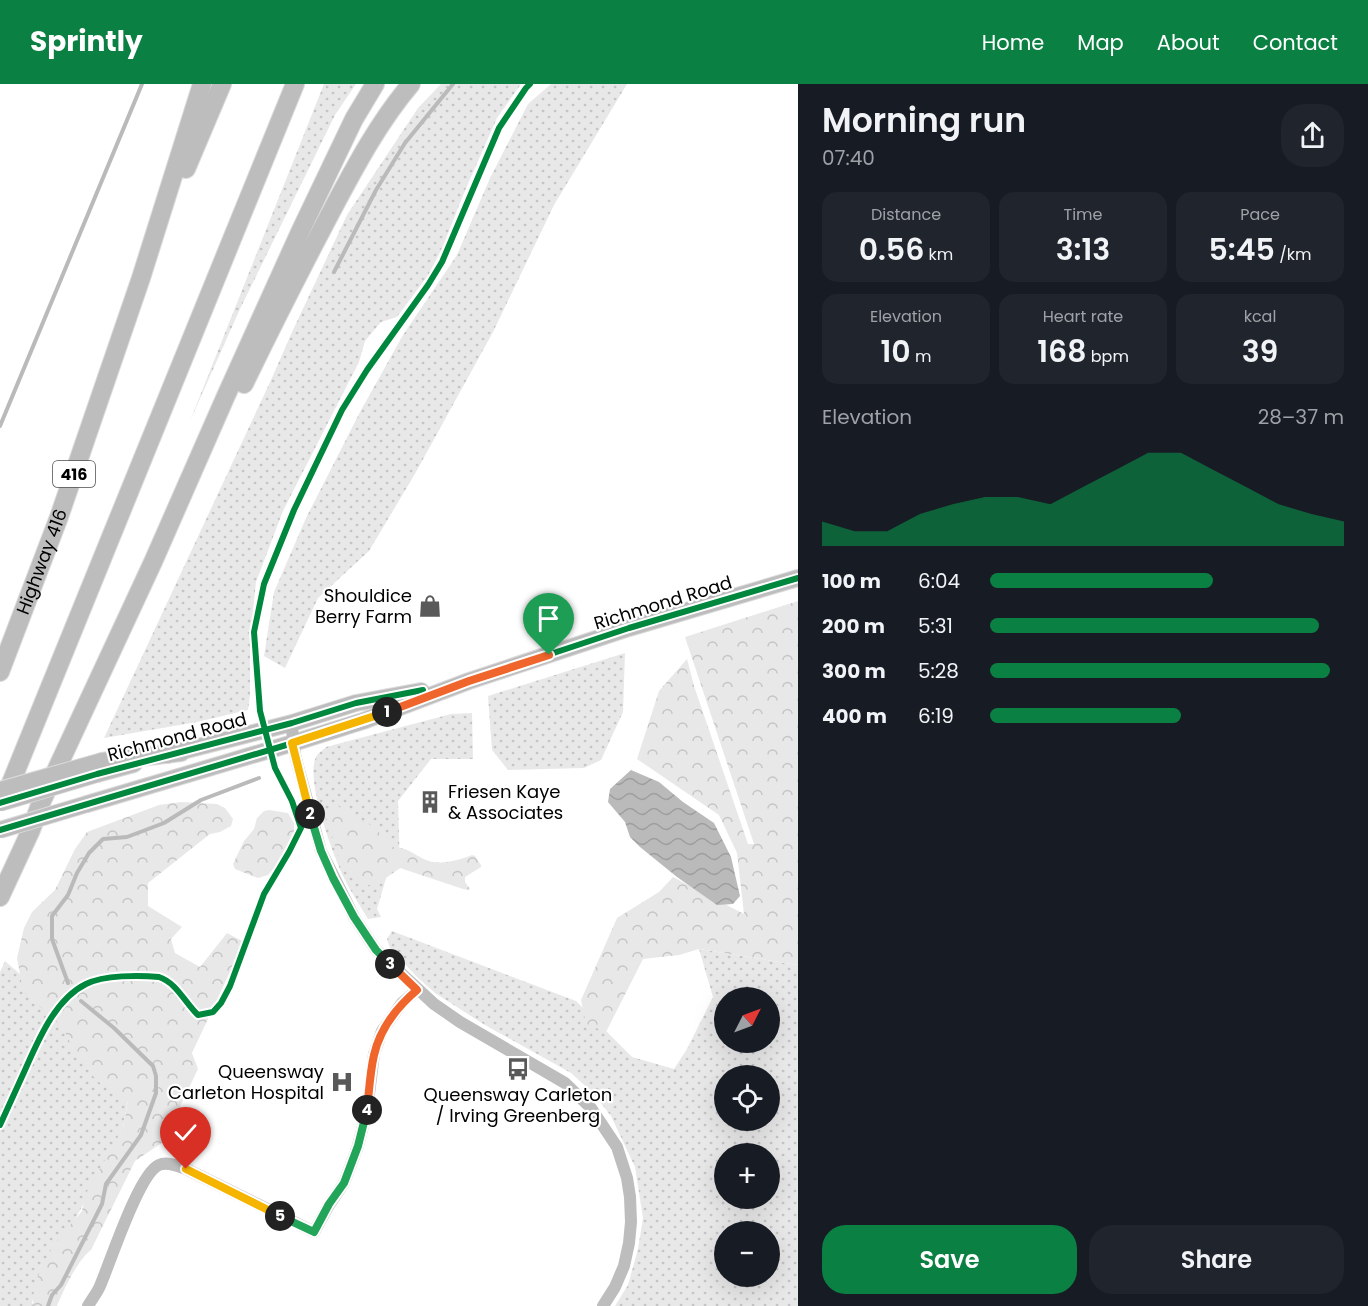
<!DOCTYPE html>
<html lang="en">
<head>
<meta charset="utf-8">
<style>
	body { margin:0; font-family:Poppins,sans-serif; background:#20242c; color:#f1f3f6; height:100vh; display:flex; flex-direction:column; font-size:22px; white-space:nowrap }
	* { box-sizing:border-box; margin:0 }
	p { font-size:20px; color:#9ea1a6 }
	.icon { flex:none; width:33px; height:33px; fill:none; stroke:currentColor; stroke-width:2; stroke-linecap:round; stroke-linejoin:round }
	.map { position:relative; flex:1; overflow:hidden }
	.drawer { display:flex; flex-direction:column; background:#171b24; width:570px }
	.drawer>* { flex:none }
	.needle { width:39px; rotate:48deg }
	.buttons { position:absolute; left:714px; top:903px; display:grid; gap:12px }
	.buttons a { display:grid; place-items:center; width:66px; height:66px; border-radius:50%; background:#171b24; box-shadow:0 6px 24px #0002; font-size:30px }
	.pin { position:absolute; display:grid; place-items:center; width:51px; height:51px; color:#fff; margin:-62px -26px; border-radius:50% 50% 50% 0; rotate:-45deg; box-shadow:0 0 6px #0007 }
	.pin .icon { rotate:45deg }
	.km { position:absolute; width:30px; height:30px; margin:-15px; border-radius:50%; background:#222; color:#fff; font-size:16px; line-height:30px; text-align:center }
	.round { display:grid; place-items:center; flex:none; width:63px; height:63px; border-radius:24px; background:#20242c }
	.summary { display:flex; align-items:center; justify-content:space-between; height:102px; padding:0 24px }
	h1 { font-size:33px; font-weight:600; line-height:45px }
	.metrics { display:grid; grid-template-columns:repeat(3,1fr); gap:9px; height:102px; padding:6px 24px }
	.metrics div { display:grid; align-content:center; border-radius:15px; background:#20242c; text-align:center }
	.metrics b { font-size:30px; font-weight:600 }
	.metrics small { font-size:16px; font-weight:400 }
	.metrics p { font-size:16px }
	.chart { height:168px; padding:12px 24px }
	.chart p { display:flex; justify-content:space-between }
	.chart svg { width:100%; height:108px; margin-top:6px; fill:#0b8043; opacity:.7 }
	.action { display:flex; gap:12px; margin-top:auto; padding:12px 24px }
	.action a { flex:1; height:69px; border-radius:24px; background:#0b8043; color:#fff; font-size:24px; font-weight:600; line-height:69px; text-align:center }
	.action a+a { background:#20242c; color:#f1f3f6 }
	ul { padding:0 24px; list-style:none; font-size:20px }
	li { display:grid; grid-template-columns:96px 72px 1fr; align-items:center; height:45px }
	li i { height:15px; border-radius:8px; background:#0b8043 }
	header { display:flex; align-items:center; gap:36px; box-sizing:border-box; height:84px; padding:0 30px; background:#0b8043; color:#fff }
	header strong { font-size:28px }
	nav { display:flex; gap:33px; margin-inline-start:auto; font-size:21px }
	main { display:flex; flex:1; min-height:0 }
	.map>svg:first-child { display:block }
	.grass { fill:url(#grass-dots); fill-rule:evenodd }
	.forest { fill:url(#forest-crowns) }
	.water { fill:url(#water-waves) }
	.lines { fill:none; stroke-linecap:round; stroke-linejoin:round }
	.stream { stroke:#bababa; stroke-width:4 }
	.major-casing { stroke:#dbdbdb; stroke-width:18 }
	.highway-casing { stroke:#dbdbdb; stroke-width:20 }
	.minor { stroke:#bdbdbd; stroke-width:12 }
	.major { stroke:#bdbdbd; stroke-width:16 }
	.highway { stroke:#bdbdbd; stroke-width:18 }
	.major-bridge-casing { stroke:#dbdbdb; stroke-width:18; stroke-linecap:butt }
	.highway-bridge-casing { stroke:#dbdbdb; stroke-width:20; stroke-linecap:butt }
	.major-bridge { stroke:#bdbdbd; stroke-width:16 }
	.highway-bridge { stroke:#bdbdbd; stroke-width:18 }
	.cycleway-casing { stroke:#fff; stroke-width:10 }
	.cycleway { stroke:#00873e; stroke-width:6 }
	.split-1-casing { stroke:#fff; stroke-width:12 }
	.split-2-casing { stroke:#fff; stroke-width:12 }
	.split-3-casing { stroke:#fff; stroke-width:12 }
	.split-4-casing { stroke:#fff; stroke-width:12 }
	.split-5-casing { stroke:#fff; stroke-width:12 }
	.split-6-casing { stroke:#fff; stroke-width:12 }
	.split-1 { stroke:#f0652b; stroke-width:8 }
	.split-2 { stroke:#f5b400; stroke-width:8 }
	.split-3 { stroke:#22a559; stroke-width:8 }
	.split-4 { stroke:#f0652b; stroke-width:8 }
	.split-5 { stroke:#22a559; stroke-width:8 }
	.split-6 { stroke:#f5b400; stroke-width:8 }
	.labels { text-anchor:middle; stroke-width:4.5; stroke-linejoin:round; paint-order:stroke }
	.shield { fill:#fff; stroke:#4c4c4c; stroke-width:1.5 }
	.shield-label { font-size:16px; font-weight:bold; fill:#000 }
	.street-label { font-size:18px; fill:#000; stroke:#fff }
	.poi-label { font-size:18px; fill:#000; stroke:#fff; text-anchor:end }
</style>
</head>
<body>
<header>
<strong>Sprintly</strong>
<nav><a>Home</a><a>Map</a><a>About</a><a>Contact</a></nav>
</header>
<main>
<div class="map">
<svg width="798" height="1222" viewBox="0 0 798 1222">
	<defs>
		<pattern id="grass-dots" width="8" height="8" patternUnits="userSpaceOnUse" patternTransform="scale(1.5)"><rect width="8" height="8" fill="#e8e8e8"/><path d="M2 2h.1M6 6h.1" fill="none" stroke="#c5c5c5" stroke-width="1.8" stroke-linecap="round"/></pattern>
		<pattern id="forest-crowns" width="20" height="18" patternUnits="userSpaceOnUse" patternTransform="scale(1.5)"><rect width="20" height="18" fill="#e8e8e8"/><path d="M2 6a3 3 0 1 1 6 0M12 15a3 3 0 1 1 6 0" fill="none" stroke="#c5c5c5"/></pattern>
		<pattern id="water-waves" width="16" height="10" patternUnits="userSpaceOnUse" patternTransform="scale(1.5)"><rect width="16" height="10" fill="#bababa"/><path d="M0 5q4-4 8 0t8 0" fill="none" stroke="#9e9e9e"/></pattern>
	</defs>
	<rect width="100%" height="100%" fill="#fff"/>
	<path class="grass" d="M324 0H356L335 31 240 225 190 337Z
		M441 0H521L497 34 464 109 443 162 429 190 397 233 381 238 365 257 359 278 283 427 256 498 250 555V611L248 626 197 638 104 654 271 296 293 246 347 131 418 24Z
		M551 0H627L554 121 493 248 416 388 369 467 318 514 285 584 264 572 274 508 306 434 360 328 403 251 457 171 490 94 528 20Z
		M625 569 623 628 601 676 584 684 508 686 492 666 488 612Z
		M472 629 473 675H431L398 717 400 784 386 794 377 825 381 833 368 835C359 820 349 805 342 790 332 767 305 696 316 673 318 669 323 666 326 663L451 630Z
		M392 847 576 917 632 973 674 985 687 965 713 913 699 865 798 881V1222H615L628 1201 638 1165 643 1134 635 1083 611 1032 593 1009 571 989 485 941 435 909 417 893 390 864 387 855ZM724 914H770V958H724ZM724 992H770V1036H724ZM724 1070H770V1114H724ZM724 1148H770V1192H724Z
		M5 877 20 890 128 1016 123 1044 32 1218 33 1222H0V888Z"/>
	<path class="forest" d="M798 517V881L699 865 679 871 643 875 606 948 586 940 581 916 617 834 659 808 673 793 744 830 737 769 719 731 637 675 659 607 687 575 694 602 748 760H754L685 553Z
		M181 718 217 720 225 724 233 735 231 742 220 748 210 750 148 799V822L182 843 171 855 175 869 200 883 227 849 244 858 192 969 198 985 163 1058 135 1077 91 1166C78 1175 63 1207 57 1222H33L34 1203 38 1192 54 1160 82 1127 85 1111 123 1044 128 1017 97 997 75 969 63 944 23 907 17 874 24 844 32 828 55 806 75 765 87 748 159 721Z
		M334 722H338L357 735 373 742 393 763C411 764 414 772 429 777 443 781 459 776 472 771L475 772 481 781V783L465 793V798L470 805 468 806 463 805 400 784 393 785 376 802C368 801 359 800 353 795 337 781 334 753 326 734L329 727Z
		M269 726 288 729 294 739V750L275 783 268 791 258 794 235 785 233 780 244 757 254 745 257 734 264 727Z"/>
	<path class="water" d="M631 686 659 698 683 718 714 739 731 773 740 812 733 820 717 821 677 793 640 763 630 753 625 738 608 718 610 705Z"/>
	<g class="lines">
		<path class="stream" d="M334 188 376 106 405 59 453 0
			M0 342 142 0
			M68 899 52 855V832L68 811 77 789 89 769 103 755 127 753 164 739 201 716 259 694
			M48 1222 52 1211 61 1201 102 1120 106 1100 141 1051 156 1009V992L153 982 114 944 81 917"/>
		<g class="major-casing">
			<path id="major" d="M167 671 292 639 356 619 421 607
				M97 690 134 680
				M87 720 293 659 363 637 469 597 629 544 798 494"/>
		</g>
		<g class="highway-casing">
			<g id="highway">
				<path d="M186 85 222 0"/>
				<path d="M244 300C272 242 301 185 331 128 355 83 378 39 411 0"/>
				<path id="s1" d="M0 588 59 433 141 194 202 0"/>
				<path d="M102 678 181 668"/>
				<path d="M4 716 295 0"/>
				<path d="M0 813 31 746 40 721 153 478 225 314 300 148 354 35 375 0"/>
			</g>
		</g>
		<path class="minor" d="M292 639 293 659 296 675 321 767 354 833 376 866 434 920 460 938 565 999 591 1024 617 1063 627 1094 630 1113 631 1138 629 1159 624 1182 615 1203 603 1222
			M88 1222C92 1215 97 1209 100 1202 110 1179 139 1089 159 1081 167 1077 178 1082 186 1085L314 1148 329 1121 344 1099 358 1062 367 1026 374 970 382 947 402 919 417 906"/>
		<use href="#major" class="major"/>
		<use href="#highway" class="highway"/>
		<g class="major-bridge-casing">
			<path id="major-bridge" d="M0 719 97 690
				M0 746 87 720"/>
		</g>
		<g class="highway-bridge-casing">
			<path id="highway-bridge" d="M0 707 102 678"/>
		</g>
		<use href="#major-bridge" class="major-bridge"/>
		<use href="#highway-bridge" class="highway-bridge"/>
		<g class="cycleway-casing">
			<path id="cycleway" d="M0 719 97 690 292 639 356 619 423 606
				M0 746 293 659 363 637 469 597 629 544 798 494
				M0 1041C8 1023 17 1004 25 986 38 957 55 915 86 900 104 891 139 891 159 893 177 899 185 919 198 931L213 928 221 919 230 902 264 810 289 768 301 744 292 717 275 684 260 627 254 548 264 500 294 426 342 326 367 286 428 201 442 178 499 44 526 4 530 0"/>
		</g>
		<use href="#cycleway" class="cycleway"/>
	</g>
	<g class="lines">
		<g class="split-1-casing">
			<path id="split-1" d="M387 628 469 597 549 571"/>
		</g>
		<g class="split-2-casing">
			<path id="split-2" d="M310 730 292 659 387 628"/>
		</g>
		<g class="split-3-casing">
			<path id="split-3" d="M310 730 321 767 333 794 354 833 376 866 390 880"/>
		</g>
		<g class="split-4-casing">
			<path id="split-4" d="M367 1026C369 1008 370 988 374 971 380 945 397 923 417 906L390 880"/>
		</g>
		<g class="split-5-casing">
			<path id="split-5" d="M280 1132 314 1148 329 1120 344 1099 358 1062 367 1026"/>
		</g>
		<g class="split-6-casing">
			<path id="split-6" d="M186 1085 280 1132"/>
		</g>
		<use href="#split-1" class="split-1"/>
		<use href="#split-2" class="split-2"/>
		<use href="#split-3" class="split-3"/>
		<use href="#split-4" class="split-4"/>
		<use href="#split-5" class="split-5"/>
		<use href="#split-6" class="split-6"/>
	</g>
	<defs>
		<g id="shop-bare" transform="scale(1.8)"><path d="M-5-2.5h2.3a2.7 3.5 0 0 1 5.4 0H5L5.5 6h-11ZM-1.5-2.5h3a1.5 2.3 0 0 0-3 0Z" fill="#595959" stroke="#fff" stroke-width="2.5" paint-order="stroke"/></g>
		<g id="building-bare" transform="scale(1.8)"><path d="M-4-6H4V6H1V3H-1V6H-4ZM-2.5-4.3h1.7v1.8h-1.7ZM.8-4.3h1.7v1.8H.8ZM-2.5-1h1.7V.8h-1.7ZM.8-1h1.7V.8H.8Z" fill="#595959" stroke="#fff" stroke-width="2.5" paint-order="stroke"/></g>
		<g id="bus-bare" transform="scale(1.8)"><path d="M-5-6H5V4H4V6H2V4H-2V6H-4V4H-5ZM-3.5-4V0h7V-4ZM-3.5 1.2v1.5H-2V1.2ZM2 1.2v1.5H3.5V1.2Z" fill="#595959" stroke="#fff" stroke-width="2.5" paint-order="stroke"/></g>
		<g id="hospital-bare" transform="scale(1.8)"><path d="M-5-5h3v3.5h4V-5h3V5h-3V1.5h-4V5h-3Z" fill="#595959" stroke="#fff" stroke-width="2.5" paint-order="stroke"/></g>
	</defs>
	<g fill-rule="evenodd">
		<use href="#shop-bare" x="430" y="522"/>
		<use href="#building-bare" x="430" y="718"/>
		<use href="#bus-bare" x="518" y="985"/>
		<use href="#hospital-bare" x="342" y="998"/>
	</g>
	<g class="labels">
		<rect class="shield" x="53" y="377" width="42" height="26" rx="4.5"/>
		<g class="shield-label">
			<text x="74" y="396">416</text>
		</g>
		<g class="street-label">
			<text dy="6" stroke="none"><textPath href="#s1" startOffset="118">Highway 416</textPath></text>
			<text transform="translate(663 519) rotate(-17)" y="6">Richmond Road</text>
			<text transform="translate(177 653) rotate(-15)" y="6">Richmond Road</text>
		</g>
		<g class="poi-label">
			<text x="412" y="518">Shouldice<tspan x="412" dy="21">Berry Farm</tspan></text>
			<text x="448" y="714" text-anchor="start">Friesen Kaye<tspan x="448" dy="21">&amp; Associates</tspan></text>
			<text x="324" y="994">Queensway<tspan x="324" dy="21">Carleton Hospital</tspan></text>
			<text x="518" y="1017" text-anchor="middle">Queensway Carleton<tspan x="518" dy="21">/ Irving Greenberg</tspan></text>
		</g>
	</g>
</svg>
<div class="buttons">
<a><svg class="needle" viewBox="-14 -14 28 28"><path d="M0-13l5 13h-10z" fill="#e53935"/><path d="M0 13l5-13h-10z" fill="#9ea1a6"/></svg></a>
<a><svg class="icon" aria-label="locate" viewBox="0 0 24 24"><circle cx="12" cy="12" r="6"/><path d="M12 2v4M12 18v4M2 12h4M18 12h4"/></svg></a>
<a>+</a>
<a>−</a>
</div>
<div class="pin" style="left:549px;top:571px;background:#1e9e55"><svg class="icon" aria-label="arrive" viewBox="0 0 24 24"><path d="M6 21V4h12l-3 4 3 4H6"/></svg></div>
<div class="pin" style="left:186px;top:1085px;background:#d93025"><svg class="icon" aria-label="check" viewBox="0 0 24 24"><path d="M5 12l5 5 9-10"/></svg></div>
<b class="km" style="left:387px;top:628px">1</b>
<b class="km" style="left:310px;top:730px">2</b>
<b class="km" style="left:390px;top:880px">3</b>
<b class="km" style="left:367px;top:1026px">4</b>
<b class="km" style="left:280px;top:1132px">5</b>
</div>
<section class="drawer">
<div class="summary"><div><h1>Morning run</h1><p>07:40</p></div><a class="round"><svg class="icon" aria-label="share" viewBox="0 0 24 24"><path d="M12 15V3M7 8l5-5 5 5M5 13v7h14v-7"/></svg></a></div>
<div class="metrics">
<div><p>Distance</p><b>0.56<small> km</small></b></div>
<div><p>Time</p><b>3:13</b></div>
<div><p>Pace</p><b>5:45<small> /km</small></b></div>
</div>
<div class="metrics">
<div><p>Elevation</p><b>10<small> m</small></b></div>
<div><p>Heart rate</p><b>168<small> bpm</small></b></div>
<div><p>kcal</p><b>39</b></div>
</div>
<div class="chart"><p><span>Elevation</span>28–37 m</p>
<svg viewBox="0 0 160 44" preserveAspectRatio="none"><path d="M0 44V34L10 38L20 38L30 31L40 27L50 24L60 24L70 27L80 20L90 13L100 6L110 6L120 13L130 20L140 27L150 31L160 34V44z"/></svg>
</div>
<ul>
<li><b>100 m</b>6:04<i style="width:63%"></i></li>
<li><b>200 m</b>5:31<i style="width:93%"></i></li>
<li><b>300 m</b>5:28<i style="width:96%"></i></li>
<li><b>400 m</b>6:19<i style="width:54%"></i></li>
</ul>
<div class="action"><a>Save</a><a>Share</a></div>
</section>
</main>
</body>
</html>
